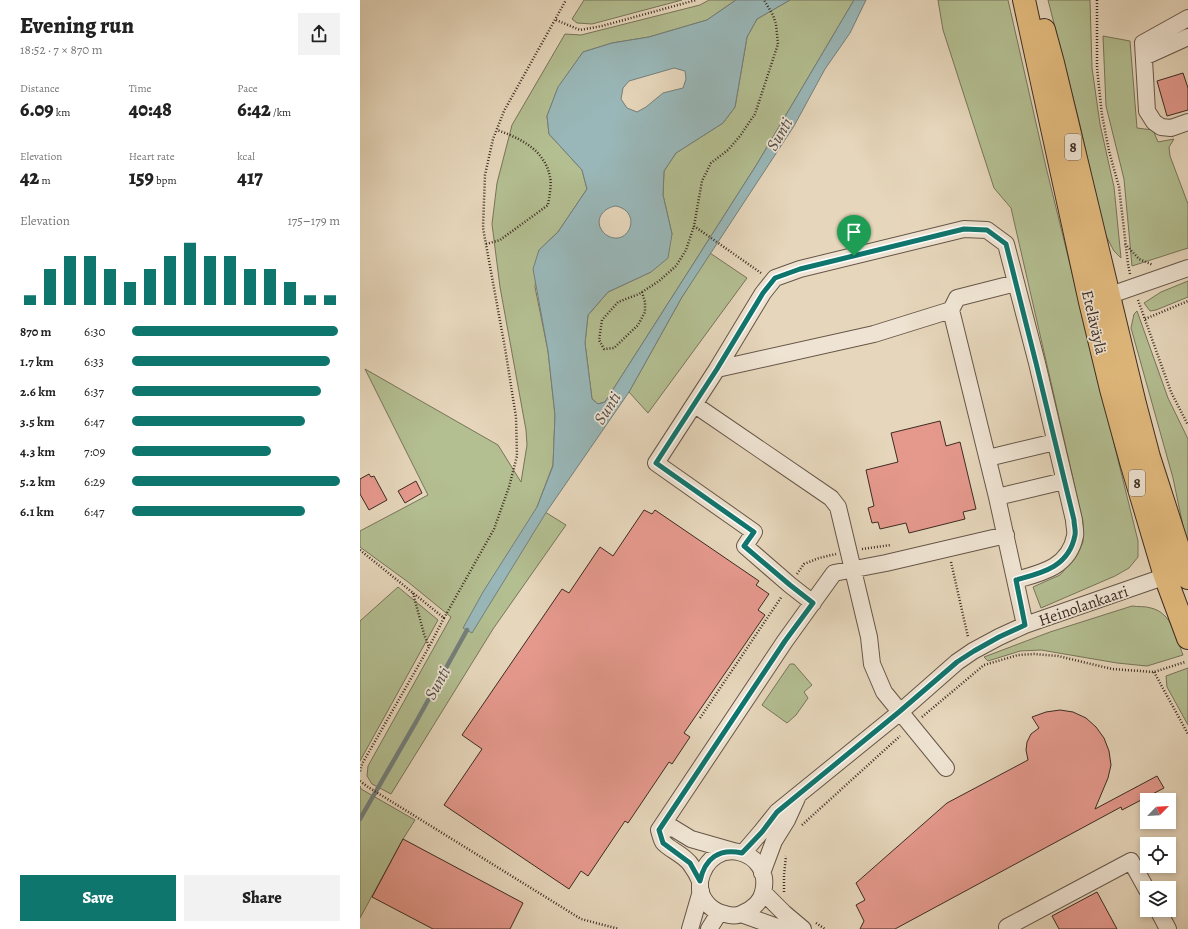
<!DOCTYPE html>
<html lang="en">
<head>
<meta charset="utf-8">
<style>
	body { margin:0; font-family:Alegreya,serif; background:#f2f2f2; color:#222; height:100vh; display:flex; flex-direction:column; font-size:15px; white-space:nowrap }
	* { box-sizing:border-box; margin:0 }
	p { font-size:13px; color:#767676 }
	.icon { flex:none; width:22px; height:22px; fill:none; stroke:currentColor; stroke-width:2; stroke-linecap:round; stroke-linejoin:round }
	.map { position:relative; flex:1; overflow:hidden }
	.panel { display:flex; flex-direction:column; background:#fff; width:360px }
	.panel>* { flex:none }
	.needle { width:26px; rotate:66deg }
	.fabs { position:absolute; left:780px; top:793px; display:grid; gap:8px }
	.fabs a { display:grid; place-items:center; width:36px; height:36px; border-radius:0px; background:#fff; box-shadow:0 2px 6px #0003; font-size:20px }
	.pin { position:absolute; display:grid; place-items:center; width:34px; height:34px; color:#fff; margin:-41px -17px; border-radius:50% 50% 50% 0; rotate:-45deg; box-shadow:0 0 4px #0007 }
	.pin .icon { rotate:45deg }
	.round { display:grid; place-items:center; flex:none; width:42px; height:42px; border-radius:0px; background:#f2f2f2 }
	.head { display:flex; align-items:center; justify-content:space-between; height:68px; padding:0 20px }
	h1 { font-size:22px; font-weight:800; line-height:30px }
	.stats { display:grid; grid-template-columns:repeat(3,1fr); gap:6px; height:68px; padding:4px 20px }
	.stats div { display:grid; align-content:center }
	.stats b { font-size:20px; font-weight:800 }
	.stats small { font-size:11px; font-weight:400 }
	.stats p { font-size:11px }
	.chart { height:112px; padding:8px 20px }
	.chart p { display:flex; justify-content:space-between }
	.chart svg { width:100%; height:72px; margin-top:4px; stroke:#0f766e; stroke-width:6 }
	.cta { display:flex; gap:8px; margin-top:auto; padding:8px 20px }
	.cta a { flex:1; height:46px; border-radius:0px; background:#0f766e; color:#fff; font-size:16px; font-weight:800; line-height:46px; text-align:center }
	.cta a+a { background:#f2f2f2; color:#222 }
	ul { padding:0 20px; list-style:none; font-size:13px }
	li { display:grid; grid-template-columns:64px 48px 1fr; align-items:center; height:30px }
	li i { height:10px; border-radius:5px; background:#0f766e }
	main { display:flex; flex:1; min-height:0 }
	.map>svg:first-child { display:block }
	.green { fill:#b3be91; stroke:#78745a }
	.water { fill:#99b7b8; stroke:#747f7c; fill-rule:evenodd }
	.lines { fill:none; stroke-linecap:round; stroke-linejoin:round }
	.stream { stroke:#747f7c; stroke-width:4.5 }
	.building { fill:#e5998d; stroke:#3c2b22 }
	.minor-casing { stroke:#665648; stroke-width:18 }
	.highway-casing { stroke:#3c2b22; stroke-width:24 }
	.path { stroke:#3c2b22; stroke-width:2.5; stroke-dasharray:1 2; stroke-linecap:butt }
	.minor { stroke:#efe4d3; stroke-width:16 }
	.highway { stroke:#e3bb7e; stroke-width:22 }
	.route-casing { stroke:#fff; stroke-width:8 }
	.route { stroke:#0f766e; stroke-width:5 }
	.labels { text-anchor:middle; stroke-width:3.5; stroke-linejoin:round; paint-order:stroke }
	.shield { fill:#efe4d3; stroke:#726257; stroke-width:1 }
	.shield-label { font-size:15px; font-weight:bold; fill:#3c2b22 }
	.street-label { font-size:16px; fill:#3c2b22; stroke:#efe4d3 }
	.water-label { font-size:17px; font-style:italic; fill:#534e48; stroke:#efe4d3 }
</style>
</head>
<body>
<main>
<section class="panel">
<div class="head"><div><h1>Evening run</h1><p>18:52 · 7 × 870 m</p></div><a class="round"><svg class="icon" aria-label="share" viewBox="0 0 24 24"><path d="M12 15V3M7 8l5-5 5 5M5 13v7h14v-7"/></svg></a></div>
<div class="stats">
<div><p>Distance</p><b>6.09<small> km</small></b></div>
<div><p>Time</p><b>40:48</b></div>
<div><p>Pace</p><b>6:42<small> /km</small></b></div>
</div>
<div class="stats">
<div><p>Elevation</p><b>42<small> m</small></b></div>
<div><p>Heart rate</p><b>159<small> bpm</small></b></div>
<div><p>kcal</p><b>417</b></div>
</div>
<div class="chart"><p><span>Elevation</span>175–179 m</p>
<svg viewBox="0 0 160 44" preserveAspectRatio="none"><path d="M5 44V38M15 44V22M25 44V14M35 44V14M45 44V22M55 44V30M65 44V22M75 44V14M85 44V6M95 44V14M105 44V14M115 44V22M125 44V22M135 44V30M145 44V38M155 44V38"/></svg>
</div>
<ul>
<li><b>870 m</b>6:30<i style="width:99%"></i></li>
<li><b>1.7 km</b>6:33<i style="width:95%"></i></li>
<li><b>2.6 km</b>6:37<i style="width:91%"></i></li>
<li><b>3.5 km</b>6:47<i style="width:83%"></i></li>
<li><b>4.3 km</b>7:09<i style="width:67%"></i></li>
<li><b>5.2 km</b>6:29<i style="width:100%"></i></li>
<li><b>6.1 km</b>6:47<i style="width:83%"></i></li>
</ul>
<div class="cta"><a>Save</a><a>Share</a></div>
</section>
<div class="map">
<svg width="828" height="929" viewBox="0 0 828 929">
	<rect width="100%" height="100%" fill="#e6d6bb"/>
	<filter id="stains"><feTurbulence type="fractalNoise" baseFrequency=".005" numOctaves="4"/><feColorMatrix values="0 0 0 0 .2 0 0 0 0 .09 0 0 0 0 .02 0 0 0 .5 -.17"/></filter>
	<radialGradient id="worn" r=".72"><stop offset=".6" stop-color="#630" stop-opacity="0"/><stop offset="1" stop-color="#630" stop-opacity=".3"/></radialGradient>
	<path class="green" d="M224 0H322L232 24 217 23 212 19Z
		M349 0H376L347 20 289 37 252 43 223 52 198 88 187 116 189 134 222 170 227 189 198 232 179 250 175 287 188 351 195 415 193 465 177 507 206 525 133 629 31 794 12 784 7 776 8 766 91 617 48 582 0 547V531L68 495 5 369 138 445 161 482 167 445 166 430 140 287 132 224 137 183 152 125 205 34 221 35 340 5Z
		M430 0H494L397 164 245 402 238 404 232 399 225 343 228 315 248 292 291 272 312 234 303 195 304 171 316 153 363 123 375 107 387 37 397 19Z
		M578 0H648L686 167 778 541V557L769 568 755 576 681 608 673 587 700 575 717 555 723 542V522L651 208 634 188 583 30Z
		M688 0H730L732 68 740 124 754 187 761 258 754 251 744 232 719 121Z
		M743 36 770 41 777 128 793 130 798 142 814 139 809 147 810 156 828 204V248L772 266 764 179 746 106Z
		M350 253 387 278 288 413 269 392 322 297Z
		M828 281V297L796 310 790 311 784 303 801 292Z
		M777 311 808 398 828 439V550L813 478 771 328 774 314Z
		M38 587 78 620 0 761V621Z
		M772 606C778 607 785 606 791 608 812 613 816 637 823 655L787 666 757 663 681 650 660 651 628 661 624 657 690 632Z
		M430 664H434L452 685 444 692 448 698 436 715 427 723 402 705Z
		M828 668V725L807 687 806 676Z
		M0 786 1 789 55 820 43 839 0 918Z"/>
	<path class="water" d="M376 0H430L397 19 387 37 375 107 363 123 316 153 304 171 303 195 312 234 308 258 291 272 248 292 228 315 225 343 232 399 238 404 245 402 397 164 494 0H506L490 33 465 69 434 126 322 297 269 392 187 511 112 633 103 628 123 592 177 507 193 466 195 415 188 351 173 269 179 250 198 232 227 189 222 170 189 134 187 116 198 87 223 52 252 43 289 37 347 20ZM314 68 325 71 326 79 323 88 303 93 286 107 277 112 267 108 261 99 263 88 269 81ZM256 206C283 212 269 247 248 236 244 234 242 231 240 227 236 216 246 207 256 206Z"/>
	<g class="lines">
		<path class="stream" d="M0 819 56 722 107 630"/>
	</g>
	<path class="building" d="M823 73 828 88V110L807 116 797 81Z
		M580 421 586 446 600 442 616 509 603 512 605 519 549 533 546 523 520 529 518 522 512 523 508 508 514 506 506 470 538 462 531 433Z
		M9 474 11 477 14 476 27 500 9 510 0 494V479Z
		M56 481 62 493 45 503 38 491Z
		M284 510 292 514 295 510 399 581 396 585 409 594 398 610 405 615 324 733 330 737 312 764 309 762 268 823 265 821 228 876 221 871 209 889 84 805 122 749 102 735 202 589 209 593 240 547 253 556Z
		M700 710 713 712 726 718 736 727 744 738 749 751 751 765 748 778 735 809 797 776 804 788 762 810 761 807 535 929H500L504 921 496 905 505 900 496 883 587 803 668 760 666 750 667 742 671 734 679 728 672 717 686 712Z
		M43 839 163 903 150 929H73L12 897Z
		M737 892 757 929H699L692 916Z"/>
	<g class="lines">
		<g class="minor-casing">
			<path id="minor" d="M828 18 783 43 787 111 794 122 801 127 811 128 828 122
				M784 57 828 37
				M739 299 828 268
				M591 310 637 497 665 625
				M357 369 514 334 591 310 597 298 656 283
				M335 405 471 498 478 507 509 637 512 664 524 692 586 768
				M628 458 695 442
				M637 497 704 481
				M453 603 430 585 385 546 394 532 296 463 357 369 403 293 415 278 440 269 604 229 627 230 646 244 677 363 714 520C714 525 716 531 715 536 709 567 682 573 656 580
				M299 830 425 641 474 573 526 563 646 535
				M299 830C300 834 301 838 303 842 308 849 325 855 331 865 334 869 338 876 340 881 340 884 340 887 340 890 343 902 353 912 365 914 371 916 378 916 383 913 392 909 401 902 403 892 414 851 351 831 340 881
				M299 830 313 828 331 839 373 851
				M383 853 401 832 417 812 539 713 597 662 613 651 639 637 665 625 815 573
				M402 873 414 841 427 820 437 798
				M403 892 424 913 443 929
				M798 910 808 929
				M381 914 423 929
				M330 929 341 891
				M349 929 359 913
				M648 929 647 927 771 861 787 890"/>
		</g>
		<g class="highway-casing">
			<path id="highway" d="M664 0 730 302 751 389 771 462 805 576 828 638
				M684 30 693 63 775 404 789 457 828 578"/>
		</g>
		<path class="path" d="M737 0V68L742 115 749 151 759 187 768 264 770 274
			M196 20 220 30 242 26 336 0
			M126 244 140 240 188 205C189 197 192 185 190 177 185 150 160 138 137 130
			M765 244 779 259 793 265
			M401 273 334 226 342 181 351 163 368 150 380 136 395 114 418 44 416 24 413 15 404 0
			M282 292 285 302V312L278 325 254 348 244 349 239 340 242 320 258 302 279 294 299 281 316 266 326 250 334 226
			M778 300 811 392 828 425
			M785 319 828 301
			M502 549 531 545
			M0 550 84 618 69 647 2 764 0 772
			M591 562 608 637
			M437 574 444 564 459 558 476 554
			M53 593 64 634 69 647
			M84 618 134 529 149 487 157 456 156 417 145 348 123 228 125 175 133 139 144 111 206 0
			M794 672 828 734
			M562 717 624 665 658 655 674 654 698 656 752 669 794 672 825 662
			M340 718 422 596
			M0 781 8 787 221 919 259 929
			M442 825 540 736
			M424 892V875L426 856
			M456 923 465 929"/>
		<use href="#minor" class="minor"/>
		<use href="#highway" class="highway"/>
	</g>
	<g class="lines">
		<g class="route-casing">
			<path id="route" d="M604 229 627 230 646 244 676 363 714 520C714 525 716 531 715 535 709 567 682 573 656 580L665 625 639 637 614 651 597 662 539 712 417 812 402 832 382 853C359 848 345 858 340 881L330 863 303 843 299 830 425 641 453 603 430 585 384 546 394 532 296 463 357 369 403 293 415 278 440 269Z"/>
		</g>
		<use href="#route" class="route"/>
	</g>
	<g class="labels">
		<g class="shield">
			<rect x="705" y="134" width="16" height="26" rx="3"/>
			<rect x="769" y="470" width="16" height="26" rx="3"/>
		</g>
		<g class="shield-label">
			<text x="713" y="152">8</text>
			<text x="777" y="488">8</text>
		</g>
		<g class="street-label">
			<text transform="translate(735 322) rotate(77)" y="6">Eteläväylä</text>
			<text transform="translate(723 605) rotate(-19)" y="6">Heinolankaari</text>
		</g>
		<g class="water-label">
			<text transform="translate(419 134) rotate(-59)" y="6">Sunti</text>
			<text transform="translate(247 408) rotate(-57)" y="6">Sunti</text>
			<text transform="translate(77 683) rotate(-61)" y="6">Sunti</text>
		</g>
	</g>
	<rect width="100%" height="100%" filter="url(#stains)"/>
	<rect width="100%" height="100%" fill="url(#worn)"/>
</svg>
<div class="fabs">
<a><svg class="needle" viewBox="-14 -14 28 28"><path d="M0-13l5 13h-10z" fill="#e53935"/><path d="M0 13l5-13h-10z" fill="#767676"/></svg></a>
<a><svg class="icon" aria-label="locate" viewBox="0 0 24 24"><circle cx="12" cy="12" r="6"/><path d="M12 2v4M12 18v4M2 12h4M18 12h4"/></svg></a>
<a><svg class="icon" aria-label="layers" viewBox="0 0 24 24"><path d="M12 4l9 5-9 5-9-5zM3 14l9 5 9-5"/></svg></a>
</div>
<div class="pin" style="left:494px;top:256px;background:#1e9e55"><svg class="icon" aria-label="arrive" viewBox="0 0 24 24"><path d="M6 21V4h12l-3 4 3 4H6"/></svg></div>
</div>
</main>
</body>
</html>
